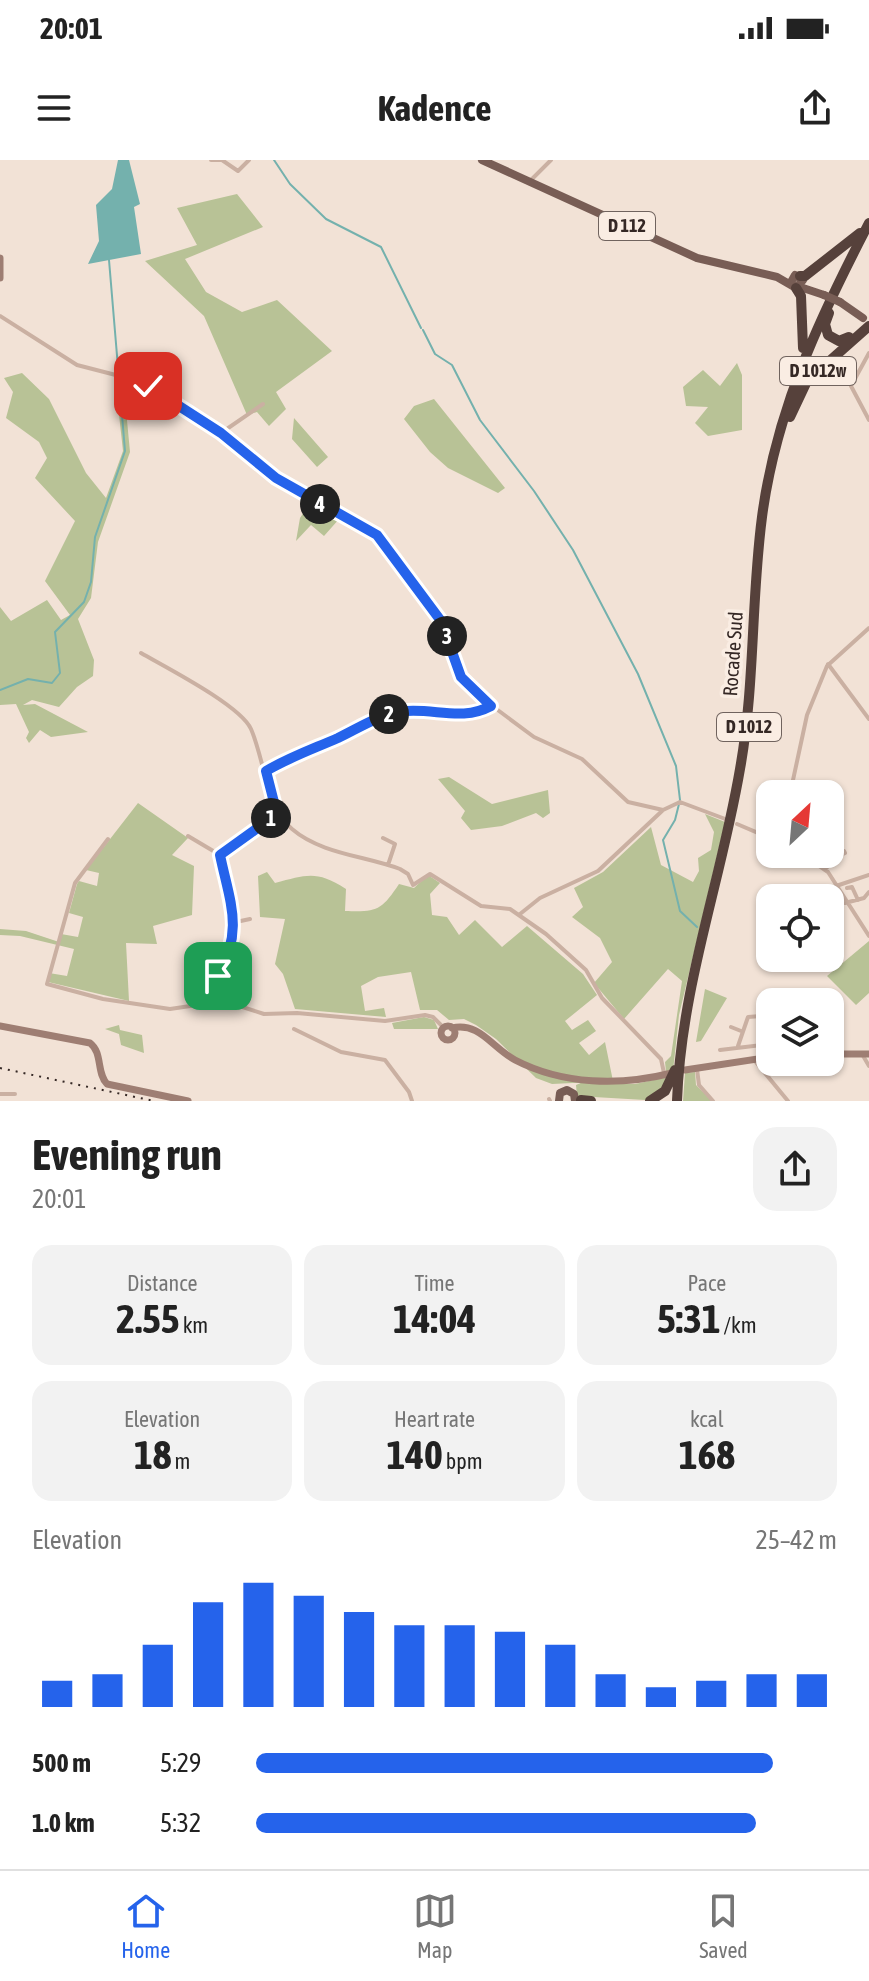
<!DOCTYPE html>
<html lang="en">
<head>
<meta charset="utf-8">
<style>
	body { margin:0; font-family:"Asap Condensed",sans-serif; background:#f2f2f2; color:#222; height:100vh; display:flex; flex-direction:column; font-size:30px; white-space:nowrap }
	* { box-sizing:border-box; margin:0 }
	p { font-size:26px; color:#767676 }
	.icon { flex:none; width:44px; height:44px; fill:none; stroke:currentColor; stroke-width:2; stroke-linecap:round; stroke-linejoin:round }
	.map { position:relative; height:941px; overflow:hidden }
	.sheet { display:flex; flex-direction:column; background:#fff; flex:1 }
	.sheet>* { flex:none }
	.needle { width:52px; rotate:26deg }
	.tools { position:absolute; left:756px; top:620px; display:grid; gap:16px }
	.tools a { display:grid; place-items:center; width:88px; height:88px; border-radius:16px; background:#fff; box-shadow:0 2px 6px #0004; font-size:40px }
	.pin { position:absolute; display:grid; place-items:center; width:68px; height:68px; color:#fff; margin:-34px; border-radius:16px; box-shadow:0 4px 12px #0006 }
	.km { position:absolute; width:40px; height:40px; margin:-20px; border-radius:50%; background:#222; color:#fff; font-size:22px; line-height:40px; text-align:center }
	.round { display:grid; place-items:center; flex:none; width:84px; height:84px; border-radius:24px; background:#f2f2f2 }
	.overview { display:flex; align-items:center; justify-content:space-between; height:136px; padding:0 32px }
	h1 { font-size:44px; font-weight:700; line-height:60px }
	.metrics { display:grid; grid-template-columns:repeat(3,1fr); gap:12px; height:136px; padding:8px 32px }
	.metrics div { display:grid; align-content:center; border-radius:20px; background:#f2f2f2; text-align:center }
	.metrics b { font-size:40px; font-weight:700 }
	.metrics small { font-size:22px; font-weight:400 }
	.metrics p { font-size:22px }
	.chart { height:224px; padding:16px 32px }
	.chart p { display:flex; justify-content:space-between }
	.chart svg { width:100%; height:144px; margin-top:8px; stroke:#2563eb; stroke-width:6 }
	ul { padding:0 32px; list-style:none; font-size:26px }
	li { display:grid; grid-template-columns:128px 96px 1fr; align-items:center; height:60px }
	li i { height:20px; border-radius:10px; background:#2563eb }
	.status { display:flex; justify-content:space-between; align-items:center; height:56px; padding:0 40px; background:#fff; direction:ltr }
	.status svg { height:22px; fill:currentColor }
	header { display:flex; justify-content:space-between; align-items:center; height:104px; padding:0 32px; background:#fff; font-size:36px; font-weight:700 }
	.dock { display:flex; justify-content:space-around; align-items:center; height:112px; border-top:2px solid #e0e0e0; background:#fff; font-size:22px; color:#767676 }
	.dock a { display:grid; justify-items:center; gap:4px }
	.dock .selected { color:#2563eb }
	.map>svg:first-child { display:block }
	.green { fill:#b8c296 }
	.water { fill:#74b1ad }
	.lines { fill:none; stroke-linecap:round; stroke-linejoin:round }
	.stream { stroke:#74b1ad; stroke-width:2 }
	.street { stroke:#cab0a2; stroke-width:4 }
	.secondary { stroke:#9e7e73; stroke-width:7 }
	.primary { stroke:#785d55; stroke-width:8 }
	.highway { stroke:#56413b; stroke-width:10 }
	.rail { stroke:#352825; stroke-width:2; stroke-dasharray:2 6; stroke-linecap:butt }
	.primary-bridge { stroke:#785d55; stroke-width:8 }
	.route-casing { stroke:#fff; stroke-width:16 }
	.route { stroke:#2563eb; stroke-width:10 }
	.labels { text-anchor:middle; stroke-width:7; stroke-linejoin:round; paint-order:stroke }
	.shield { fill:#faede3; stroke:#70635e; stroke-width:2 }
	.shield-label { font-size:18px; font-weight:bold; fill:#352825 }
	.street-label { font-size:20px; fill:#352825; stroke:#faede3 }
</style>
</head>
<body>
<div class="status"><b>20:01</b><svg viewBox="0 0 49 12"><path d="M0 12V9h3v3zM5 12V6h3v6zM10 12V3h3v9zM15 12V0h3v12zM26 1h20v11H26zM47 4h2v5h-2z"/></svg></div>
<header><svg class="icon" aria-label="menu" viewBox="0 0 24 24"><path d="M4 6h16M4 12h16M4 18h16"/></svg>Kadence<svg class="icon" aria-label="share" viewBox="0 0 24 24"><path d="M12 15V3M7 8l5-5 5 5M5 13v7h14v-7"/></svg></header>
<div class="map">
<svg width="869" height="941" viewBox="0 0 869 941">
	<rect width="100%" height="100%" fill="#f2e2d6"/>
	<path class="green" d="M237 34 263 67 185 99 206 132 242 152 277 140 332 191 276 232 286 249 269 266 257 252 247 255 204 156 145 101 197 85 177 48Z
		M737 203 742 215V270L708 276 695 263 708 247 686 246 683 227 703 210 720 226Z
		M22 213 49 239 86 313 106 338 123 291 115 218H123L130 292 98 382 91 438 78 459 94 500 93 516 77 527 59 547 32 540 23 545 35 544 88 572 51 577 40 570 29 583 26 578 29 572 16 544 0 545V447L11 461 47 440 61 460 70 455 45 421 75 361 35 318 47 298 39 282 6 258 13 232 4 218Z
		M434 239 505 328 498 333 448 308 430 292 404 259 414 246Z
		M294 258 328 297 317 307 292 279Z
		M312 340 340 358 324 376 311 365 296 381 300 358Z
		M449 617 492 644 548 630 550 653 543 658 536 653 502 666 471 670 461 658 465 651 438 619Z
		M138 643 188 678 172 695 194 706 192 755 153 766 157 784 126 783 129 841 48 822 49 813 67 816 74 789 20 776 0 775V769L26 771 59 782 61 774 78 777 83 757 69 753 77 724 79 721 97 726 99 713 86 710Z
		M705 654 725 662 679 855 673 911H666L665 902 671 896 682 821 668 809 624 859 594 823 612 802 600 778 572 757 583 747 574 728 603 712 651 667 661 705 693 722 699 711 698 698 711 690 714 672Z
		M267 712 275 723C307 715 316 710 346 729L345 751C377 752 381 751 399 724L414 728 428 715 440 723 430 734 432 755 447 757 459 775 475 760 502 787 527 766 583 814 597 835 565 861 572 870 588 860 596 871 579 883 589 895 605 882 613 921 552 924 536 918 496 879 476 865 464 859 449 860 437 850H420L411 812 378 817 361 826 365 851 384 848 386 857 295 849 283 814 275 804 285 759 260 757 258 716Z
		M869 781V833L856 845 827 816Z
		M705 829 727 838 701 881 696 882Z
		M424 857 434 860 438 869H394L392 863Z
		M119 865 120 870 142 875 144 893 121 885 119 874 105 869Z
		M695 912 696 925 712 941H683L685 913Z
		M672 916 653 937 645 940 577 936 576 925 583 922 635 924Z"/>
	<path class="water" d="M118 0H129L140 44 134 47 141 94 88 104 99 81 96 45 112 29Z"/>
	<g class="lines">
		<path class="stream" d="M274 0 290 24 326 59 381 87 421 168
			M423 170 435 194 452 205 480 260 534 331 573 390 638 514 676 606 680 640 675 660 663 680 680 751 697 767
			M0 530 28 519 52 523 60 513 55 472 84 442 91 422 95 377 125 291 109 100"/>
		<path class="street" d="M211 0H221
			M222 0 238 11 249 0
			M530 21 551 0
			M0 156 77 205 139 221 221 273 276 318 377 375 441 461 461 517 487 542 534 577 582 599 628 642 663 650 680 642 728 660
			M869 193 851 226 869 260
			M221 273 263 244
			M141 493C165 507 240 545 251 569 264 599 267 648 292 669 321 694 366 696 400 709L408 714 413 725 430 714 481 746 510 749 546 774 586 810 602 838 661 899 664 913
			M828 504 869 559
			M266 611 291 595 378 558 406 551 468 555 491 546
			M790 634 807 555 827 506 869 468
			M737 664 770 678
			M188 676 220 695
			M383 678 395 684 388 705
			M108 679 75 723 47 824 103 839 170 849 224 841 264 854 297 853 385 861 425 855 433 857 444 868
			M844 691 845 693 843 694 842 692Z
			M802 694 828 712 869 776
			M825 709 843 694
			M836 726 869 715
			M847 728 852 727 858 740
			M845 743 864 738 869 732
			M520 754 540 738 598 711 662 651
			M236 762 250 759
			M201 844 228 799 236 762 220 695 277 654
			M761 856 770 881
			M761 856 762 848H770
			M731 867 741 871
			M294 869 341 892 385 900 409 932 412 941
			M738 886 748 857 761 856
			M720 890 770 884
			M862 894 869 906
			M755 901 788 941
			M697 909 699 925 713 941
			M0 934H15
			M549 939 550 941"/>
		<path class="secondary" d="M0 98V118
			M0 866 90 883C103 893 96 912 107 924L188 941
			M441 873a7 7 0 1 1 14 0a7 7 0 1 1-14 0Z
			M452 868C480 862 491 887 515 900 563 925 620 926 672 913
			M830 894H869
			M685 910 770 897"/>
		<path class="primary" d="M482 0 697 98 777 117 796 128 803 120 795 115 790 124
			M800 127 824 135
			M840 142 863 158
			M559 941 560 933 567 930 574 934 575 941"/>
		<path class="highway" d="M800 116H805L860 73
			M796 128 801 136 803 188
			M829 153 825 164 828 175 839 181 849 177
			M790 257 807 221 869 166
			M581 940 591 941
			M650 941 665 931 675 910
			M677 941C681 827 721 721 740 609 755 526 751 440 762 357 776 250 820 157 869 63"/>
		<path class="rail" d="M0 908 154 941"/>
		<path class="primary-bridge" d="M824 135 840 142"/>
	</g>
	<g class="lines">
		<g class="route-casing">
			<path id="route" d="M148 226 221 273 276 318 377 375 441 461 461 517 491 546C463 561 437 549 407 551 381 553 361 567 338 578 313 589 290 597 266 611L277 654 220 695C230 743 244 770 218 816"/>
		</g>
		<use href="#route" class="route"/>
	</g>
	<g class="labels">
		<g class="shield">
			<rect x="599" y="52" width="56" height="28" rx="6"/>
			<rect x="780" y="197" width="76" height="28" rx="6"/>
			<rect x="717" y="553" width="64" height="28" rx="6"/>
		</g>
		<g class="shield-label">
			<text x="627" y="72">D 112</text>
			<text x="818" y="217">D 1012w</text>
			<text x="749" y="573">D 1012</text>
		</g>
		<g class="street-label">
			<text transform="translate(733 494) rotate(-86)" y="7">Rocade Sud</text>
		</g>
	</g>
</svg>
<div class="tools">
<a><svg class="needle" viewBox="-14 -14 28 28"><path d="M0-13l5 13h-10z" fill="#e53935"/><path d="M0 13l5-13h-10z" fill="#767676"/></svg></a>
<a><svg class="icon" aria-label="locate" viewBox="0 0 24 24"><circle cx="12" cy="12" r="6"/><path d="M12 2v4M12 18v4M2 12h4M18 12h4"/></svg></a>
<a><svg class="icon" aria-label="layers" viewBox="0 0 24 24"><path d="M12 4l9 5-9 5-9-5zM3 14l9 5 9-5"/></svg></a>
</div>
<div class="pin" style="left:218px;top:816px;background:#1e9e55"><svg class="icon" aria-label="arrive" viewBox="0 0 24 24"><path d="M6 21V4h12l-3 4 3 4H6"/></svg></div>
<div class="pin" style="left:148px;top:226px;background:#d93025"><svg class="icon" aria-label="check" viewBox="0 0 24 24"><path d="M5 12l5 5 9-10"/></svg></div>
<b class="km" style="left:271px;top:658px">1</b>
<b class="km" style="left:389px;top:554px">2</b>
<b class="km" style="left:447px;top:476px">3</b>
<b class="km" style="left:320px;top:344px">4</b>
</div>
<section class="sheet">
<div class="overview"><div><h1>Evening run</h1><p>20:01</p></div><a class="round"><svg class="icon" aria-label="share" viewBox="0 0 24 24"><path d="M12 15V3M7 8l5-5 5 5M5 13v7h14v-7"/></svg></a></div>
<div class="metrics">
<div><p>Distance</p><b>2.55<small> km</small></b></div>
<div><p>Time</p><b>14:04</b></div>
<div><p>Pace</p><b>5:31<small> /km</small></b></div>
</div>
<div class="metrics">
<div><p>Elevation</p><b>18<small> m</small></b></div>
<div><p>Heart rate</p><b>140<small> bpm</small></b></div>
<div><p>kcal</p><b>168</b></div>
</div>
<div class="chart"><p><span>Elevation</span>25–42 m</p>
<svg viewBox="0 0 160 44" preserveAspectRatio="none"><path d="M5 44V36M15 44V34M25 44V25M35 44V12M45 44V6M55 44V10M65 44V15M75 44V19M85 44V19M95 44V21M105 44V25M115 44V34M125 44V38M135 44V36M145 44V34M155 44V34"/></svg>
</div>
<ul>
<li><b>500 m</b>5:29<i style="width:89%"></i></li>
<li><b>1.0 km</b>5:32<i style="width:86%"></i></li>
</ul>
</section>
<nav class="dock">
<a class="selected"><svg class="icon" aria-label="home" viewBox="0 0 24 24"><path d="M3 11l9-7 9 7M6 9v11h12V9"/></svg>Home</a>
<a><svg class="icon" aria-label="map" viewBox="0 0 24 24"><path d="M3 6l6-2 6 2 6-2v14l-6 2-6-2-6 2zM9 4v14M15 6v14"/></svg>Map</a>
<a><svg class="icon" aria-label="saved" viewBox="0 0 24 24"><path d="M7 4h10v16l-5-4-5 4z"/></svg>Saved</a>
</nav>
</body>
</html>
